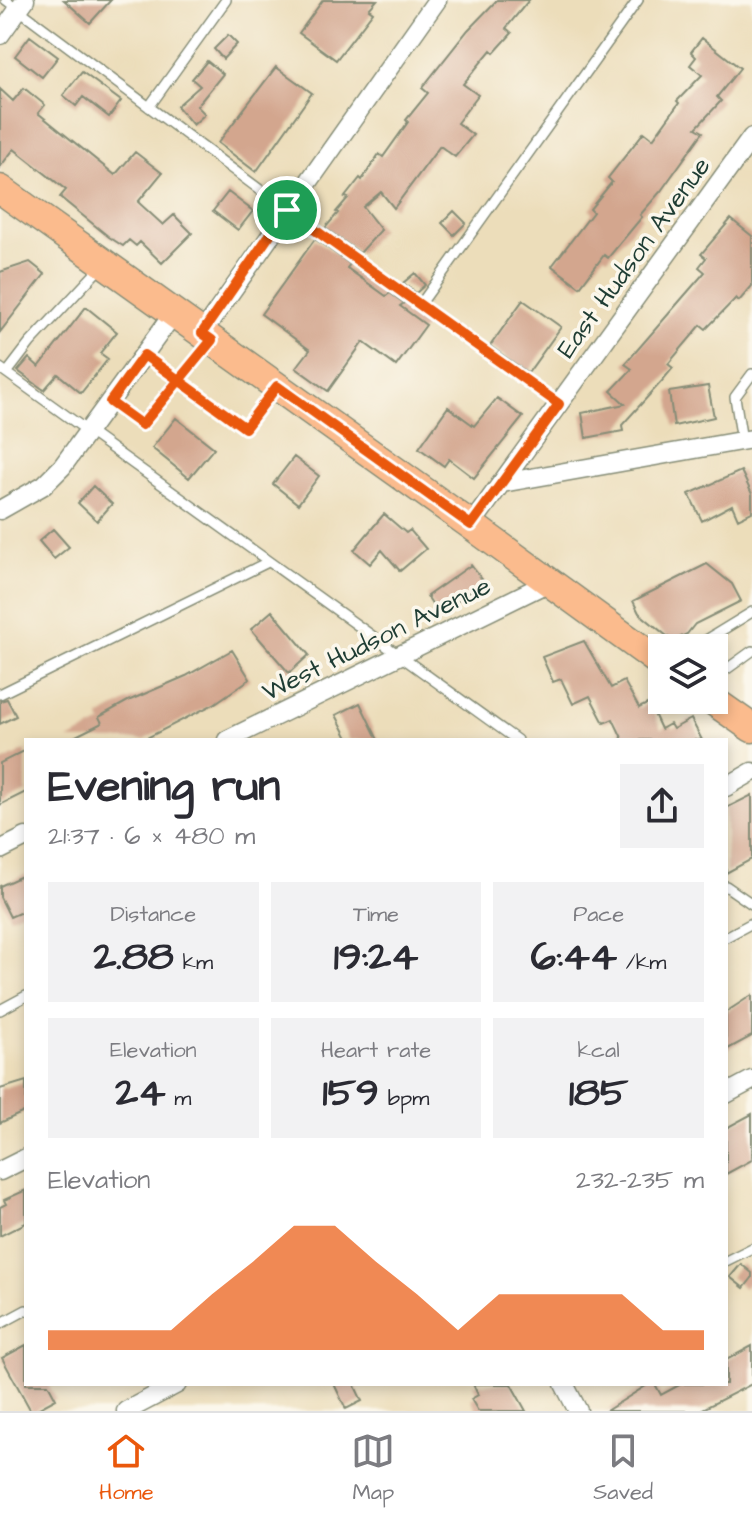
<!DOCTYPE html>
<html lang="en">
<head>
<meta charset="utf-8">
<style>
	body { margin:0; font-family:"Architects Daughter",sans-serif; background:#f2f2f3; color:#2b2b33; height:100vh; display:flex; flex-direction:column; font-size:30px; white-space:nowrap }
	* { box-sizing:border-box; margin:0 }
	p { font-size:26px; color:#7c7c81 }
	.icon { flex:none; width:44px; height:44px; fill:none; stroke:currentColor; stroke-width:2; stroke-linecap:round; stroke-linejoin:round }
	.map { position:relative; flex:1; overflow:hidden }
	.side { position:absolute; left:24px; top:738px; width:704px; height:648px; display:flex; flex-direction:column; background:#fff; border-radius:0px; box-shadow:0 4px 12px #0003 }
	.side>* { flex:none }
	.buttons { position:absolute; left:648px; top:634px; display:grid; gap:16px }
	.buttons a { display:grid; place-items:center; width:80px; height:80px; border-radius:0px; background:#fff; box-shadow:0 4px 12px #0003; font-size:40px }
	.pin { position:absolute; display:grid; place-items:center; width:68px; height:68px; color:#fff; margin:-34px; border:4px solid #fff; border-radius:50%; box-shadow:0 2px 8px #0007 }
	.round { display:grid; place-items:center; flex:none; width:84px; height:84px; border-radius:0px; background:#f2f2f3 }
	.overview { display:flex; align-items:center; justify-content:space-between; height:136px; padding:0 24px }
	h1 { font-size:44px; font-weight:800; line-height:60px }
	.metrics { display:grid; grid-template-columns:repeat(3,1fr); gap:12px; height:136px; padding:8px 24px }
	.metrics div { display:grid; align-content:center; border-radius:0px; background:#f2f2f3; text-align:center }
	.metrics b { font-size:40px; font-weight:800 }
	.metrics small { font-size:22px; font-weight:400 }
	.metrics p { font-size:22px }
	.chart { height:224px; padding:16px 24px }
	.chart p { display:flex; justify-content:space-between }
	.chart svg { width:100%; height:144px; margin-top:8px; fill:#ea580c; opacity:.7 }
	.tab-bar { display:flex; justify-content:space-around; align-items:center; height:112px; border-top:2px solid #e1e1e2; background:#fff; font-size:22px; color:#7c7c81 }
	.tab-bar a { display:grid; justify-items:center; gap:4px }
	.tab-bar .current { color:#ea580c }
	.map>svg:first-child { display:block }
	.building { fill:#d3a68e }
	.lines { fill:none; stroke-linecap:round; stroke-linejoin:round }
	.lane-casing { stroke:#868d77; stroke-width:12 }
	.street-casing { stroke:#868d77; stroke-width:21 }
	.primary-casing { stroke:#868d77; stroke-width:31 }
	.lane { stroke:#fff; stroke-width:9 }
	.street { stroke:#fff; stroke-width:18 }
	.primary { stroke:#fbbb8d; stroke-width:28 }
	.route-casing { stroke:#fff; stroke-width:16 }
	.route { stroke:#ea580c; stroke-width:10 }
	.labels { text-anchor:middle; stroke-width:7; stroke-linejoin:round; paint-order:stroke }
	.street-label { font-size:26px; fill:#1f3d34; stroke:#fbf7ec }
</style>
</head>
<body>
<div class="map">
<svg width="752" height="1411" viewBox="0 0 752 1411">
	<rect width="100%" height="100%" fill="#fbf7ec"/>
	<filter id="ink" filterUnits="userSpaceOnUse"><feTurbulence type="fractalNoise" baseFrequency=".0125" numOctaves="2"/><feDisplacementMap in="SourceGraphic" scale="16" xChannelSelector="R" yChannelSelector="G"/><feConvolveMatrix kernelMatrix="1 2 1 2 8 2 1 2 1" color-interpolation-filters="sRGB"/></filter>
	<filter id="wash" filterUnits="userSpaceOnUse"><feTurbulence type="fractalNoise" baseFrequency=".006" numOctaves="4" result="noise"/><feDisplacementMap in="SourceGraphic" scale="32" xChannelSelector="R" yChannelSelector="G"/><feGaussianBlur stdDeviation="1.8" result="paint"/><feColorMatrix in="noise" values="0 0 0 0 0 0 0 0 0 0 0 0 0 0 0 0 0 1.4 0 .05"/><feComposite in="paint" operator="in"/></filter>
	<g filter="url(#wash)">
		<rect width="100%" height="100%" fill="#ecddba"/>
		<g id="blocks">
			<path class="building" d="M64 0H111L90 23Z
				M323 0H377L369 9 373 12 336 60 299 33Z
				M497 0H529L506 28 512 33 494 53 491 50 463 84 478 95 457 123 473 135 455 157 440 146 394 208 381 192 363 207 381 230 360 253 325 228 338 213 336 212 348 198 345 197 360 178 362 180 379 154 383 157 408 122 406 120 428 93 422 88 468 30Z
				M228 35 237 44 223 59 214 49Z
				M30 36 58 57 42 77 15 56Z
				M702 38 740 68 717 97 721 101 696 128 703 132 661 191 640 215 642 217 608 258 604 255 580 287 552 266 593 212 590 209 612 182 608 178 644 132 653 139 679 103 677 101 702 75 690 65 696 57 691 52Z
				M207 61 223 74 197 106 205 114 193 125 177 106 200 86 192 79Z
				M276 67 312 93 256 172 218 143Z
				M82 72 121 101 109 117 83 97 76 106 63 95Z
				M24 88 45 105 38 113 115 175 135 152 162 173 138 202 163 225 174 215 192 233 162 263 140 242 136 246 129 240 123 246 109 237 60 197 66 190 14 149 0 167V89L13 101Z
				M228 192 253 211 238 230 213 211Z
				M454 211 466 223 454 235 442 223Z
				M731 219 752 236V286L739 301 736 298 706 329 701 325 668 364 673 368 662 381 622 425 623 431 586 438 582 413 625 404 611 391 632 369 625 364 705 272 699 267 706 258 701 254Z
				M315 239 350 264 347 268 386 296 390 293 404 303 400 306 426 325 396 366 363 342 328 391 296 368 310 350 261 314Z
				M30 262 45 274 0 332V272Z
				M415 273 425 285 416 293 403 283Z
				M523 300 561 327 528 373 490 346Z
				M86 307 117 332 100 353 108 359 81 393 58 374 44 390 18 371 29 358 39 367Z
				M708 386 714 417 674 426 669 392Z
				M497 398 523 417 474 478 449 459 444 466 419 448 448 407 474 426Z
				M176 418 214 448 189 478 152 448Z
				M294 457 319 476 298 504 273 484Z
				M741 471 752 494V512L738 519 732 505 702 521 689 494Z
				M93 486 112 504 97 521 78 503Z
				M384 514 406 533 410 530 426 549 400 571 382 550 370 564 354 550Z
				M53 529 69 547 54 559 39 541Z
				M707 564 732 584 741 601 695 624 687 634 673 641 639 613 633 601Z
				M471 565 484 582 439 614 427 596Z
				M272 611 309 655 289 673 251 629Z
				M584 641 611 688 624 681 639 708 649 703 661 729 670 724 673 729 691 719 702 740H623L613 719 604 723 590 696 573 704 561 679 553 682 542 657Z
				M232 650 250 679 214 704 143 740H68L102 723 99 717 128 701 186 676Z
				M7 699 16 716 0 724V701Z
				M360 703 378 740H349L336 715Z
				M26 750V792L0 805V763Z
				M752 795V859L726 873V808Z
				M26 874V910L10 917 0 897V886Z
				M752 995V1036L726 1050V1012Z
				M26 1081V1111L0 1123V1089Z
				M752 1114V1160L726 1174V1128Z
				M26 1190V1223L0 1236V1207L6 1204 4 1200Z
				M741 1264 752 1273V1278L744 1288 730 1277Z
				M26 1345V1384H48L56 1399 34 1411H31L2 1358Z
				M752 1346V1384L699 1411H606L649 1384H655L661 1395 681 1384H726V1360Z
				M334 1384H354L362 1401 346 1409Z
				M473 1384H511L526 1411H478L471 1399 478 1395Z"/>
		</g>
	</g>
	<g filter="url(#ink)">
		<use href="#blocks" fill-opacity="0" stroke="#868d77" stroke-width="2"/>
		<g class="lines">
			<g class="lane-casing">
				<path id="lane" d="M6 0 287 210 559 404
					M149 107 226 0
					M420 305 638 0
					M210 342 178 380 245 428 275 389
					M0 368 517 740
					M7 373 30 343 102 266
					M110 402 142 425 178 380 144 355
					M742 441 735 397 752 374
					M693 648 752 612
					M714 661 727 669 752 651
					M0 694 268 562
					M726 886 752 904
					M726 937 752 923
					M0 1010 26 996
					M726 1261 752 1248
					M0 1324 26 1310"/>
			</g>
			<g class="street-casing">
				<path id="street" d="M0 35 25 0
					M202 333 437 0
					M502 483 752 439
					M0 510 44 485 62 467 174 313
					M471 525 752 137
					M227 740 547 583
					M726 787 752 772
					M0 850 26 837
					M726 1094 752 1080
					M0 1171 26 1158
					M564 1384 578 1411
					M126 1411 177 1384"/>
			</g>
			<g class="primary-casing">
				<path id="primary" d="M0 189 471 525 662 664
					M712 700 752 728"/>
			</g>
			<use href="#lane" class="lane"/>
			<use href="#street" class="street"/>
			<use href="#primary" class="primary"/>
		</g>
	</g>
	<g class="lines" filter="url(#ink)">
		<g class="route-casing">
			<path id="route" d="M287 210 202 333 212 340 142 425 110 402 144 355 245 428 277 386 471 525 559 404 287 210"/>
		</g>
		<use href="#route" class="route"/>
	</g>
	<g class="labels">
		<g class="street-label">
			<text transform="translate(633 257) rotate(-54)" y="9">East Hudson Avenue</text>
			<text transform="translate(376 638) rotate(-26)" y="9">West Hudson Avenue</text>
		</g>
	</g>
</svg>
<div class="buttons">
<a><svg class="icon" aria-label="layers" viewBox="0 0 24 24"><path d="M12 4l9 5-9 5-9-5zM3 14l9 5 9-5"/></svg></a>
</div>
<div class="pin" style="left:287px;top:210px;background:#1e9e55"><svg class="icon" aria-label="arrive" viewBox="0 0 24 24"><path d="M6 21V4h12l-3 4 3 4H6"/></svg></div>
<section class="side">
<div class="overview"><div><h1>Evening run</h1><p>21:37 · 6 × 480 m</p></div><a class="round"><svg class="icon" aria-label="share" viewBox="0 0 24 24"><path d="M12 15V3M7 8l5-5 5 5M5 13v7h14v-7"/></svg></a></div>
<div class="metrics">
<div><p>Distance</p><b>2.88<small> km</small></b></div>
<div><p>Time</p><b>19:24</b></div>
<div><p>Pace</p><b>6:44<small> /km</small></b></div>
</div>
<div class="metrics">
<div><p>Elevation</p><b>24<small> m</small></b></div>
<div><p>Heart rate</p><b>159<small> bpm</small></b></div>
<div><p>kcal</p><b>185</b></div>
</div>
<div class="chart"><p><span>Elevation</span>232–235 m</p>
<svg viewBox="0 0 160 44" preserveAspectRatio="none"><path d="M0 44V38L10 38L20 38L30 38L40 27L50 17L60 6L70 6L80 17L90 27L100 38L110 27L120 27L130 27L140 27L150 38L160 38V44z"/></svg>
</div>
</section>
</div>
<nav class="tab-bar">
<a class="current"><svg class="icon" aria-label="home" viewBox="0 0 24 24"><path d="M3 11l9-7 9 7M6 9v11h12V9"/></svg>Home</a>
<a><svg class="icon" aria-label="map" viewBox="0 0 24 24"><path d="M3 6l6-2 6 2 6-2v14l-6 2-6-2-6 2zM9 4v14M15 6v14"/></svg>Map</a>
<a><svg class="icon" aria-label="saved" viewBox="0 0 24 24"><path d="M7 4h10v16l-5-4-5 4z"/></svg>Saved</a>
</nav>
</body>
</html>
